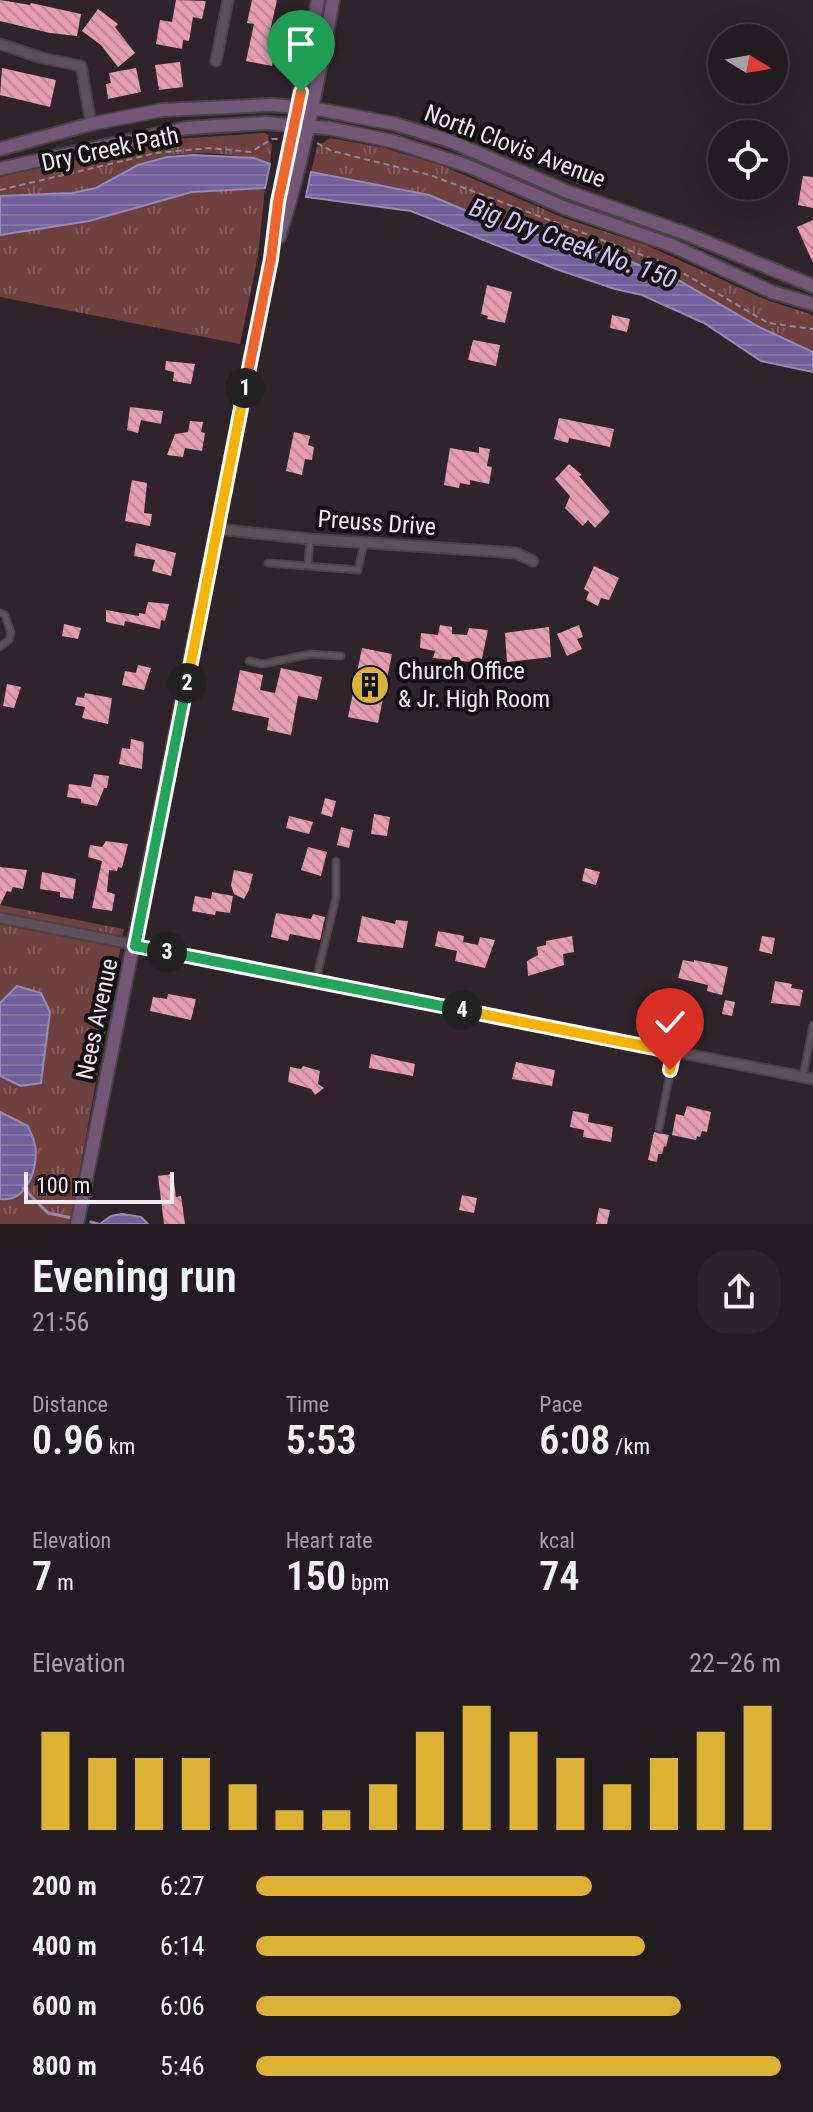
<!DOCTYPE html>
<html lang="en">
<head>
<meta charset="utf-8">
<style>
	body { margin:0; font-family:"Roboto Condensed",sans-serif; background:#2a2429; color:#f1f3f6; height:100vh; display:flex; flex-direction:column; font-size:30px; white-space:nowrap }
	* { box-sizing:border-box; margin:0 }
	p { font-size:26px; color:#a2a1a5 }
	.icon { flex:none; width:44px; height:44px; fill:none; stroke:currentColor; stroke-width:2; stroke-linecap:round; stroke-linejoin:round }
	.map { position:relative; height:1224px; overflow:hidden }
	.drawer { display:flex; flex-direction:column; background:#221b20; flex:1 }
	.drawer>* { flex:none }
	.needle { width:52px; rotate:101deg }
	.buttons { position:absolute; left:708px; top:24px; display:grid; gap:16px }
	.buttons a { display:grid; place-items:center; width:80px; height:80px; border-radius:50%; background:#221b20; box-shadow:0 8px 32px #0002,0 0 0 2px #3f393e; font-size:40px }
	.scale { position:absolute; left:24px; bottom:20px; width:150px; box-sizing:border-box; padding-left:8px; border:4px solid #f2eaef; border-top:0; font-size:22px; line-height:28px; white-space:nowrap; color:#f2eaef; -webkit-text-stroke:6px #130f12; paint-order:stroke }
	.pin { position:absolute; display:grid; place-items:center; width:68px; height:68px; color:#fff; margin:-82px -34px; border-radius:50% 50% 50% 0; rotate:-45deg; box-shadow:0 0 8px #0007 }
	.pin .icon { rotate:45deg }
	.km { position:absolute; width:40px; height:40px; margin:-20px; border-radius:50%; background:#222; color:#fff; font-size:22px; line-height:40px; text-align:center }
	.round { display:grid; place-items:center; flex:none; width:84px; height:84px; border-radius:32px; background:#2a2429 }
	.overview { display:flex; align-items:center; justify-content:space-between; height:136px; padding:0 32px }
	h1 { font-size:44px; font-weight:600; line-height:60px }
	.stats { display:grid; grid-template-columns:repeat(3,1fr); gap:12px; height:136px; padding:8px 32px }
	.stats div { display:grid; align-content:center }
	.stats b { font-size:40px; font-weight:600 }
	.stats small { font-size:22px; font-weight:400 }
	.stats p { font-size:22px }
	.chart { height:224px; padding:16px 32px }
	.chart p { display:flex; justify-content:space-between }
	.chart svg { width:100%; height:144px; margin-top:8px; stroke:#ddb133; stroke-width:6 }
	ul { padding:0 32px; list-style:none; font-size:26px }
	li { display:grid; grid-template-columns:128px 96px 1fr; align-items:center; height:60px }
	li i { height:20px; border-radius:10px; background:#ddb133 }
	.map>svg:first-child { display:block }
	.grass { fill:url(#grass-tufts) }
	.water { fill:url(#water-rules); stroke:#9889b4; stroke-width:2 }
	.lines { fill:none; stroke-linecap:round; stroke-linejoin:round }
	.stream { stroke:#9889b4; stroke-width:3 }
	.building { fill:url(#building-back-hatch) }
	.service-casing { stroke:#4b4248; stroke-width:9 }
	.minor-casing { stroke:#4b4248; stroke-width:13 }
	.secondary-casing { stroke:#4b4248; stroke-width:16 }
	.path { stroke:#938a8f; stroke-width:2; stroke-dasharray:6 4; stroke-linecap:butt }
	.service { stroke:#5d5159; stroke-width:5 }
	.minor { stroke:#5d5159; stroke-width:9 }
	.secondary { stroke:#745678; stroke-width:12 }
	.split-1-casing { stroke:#fff; stroke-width:16 }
	.split-2-casing { stroke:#fff; stroke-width:16 }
	.split-3-casing { stroke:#fff; stroke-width:16 }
	.split-4-casing { stroke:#fff; stroke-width:16 }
	.split-5-casing { stroke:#fff; stroke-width:16 }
	.split-1 { stroke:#f0652b; stroke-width:10 }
	.split-2 { stroke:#f5b400; stroke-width:10 }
	.split-3 { stroke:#22a559; stroke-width:10 }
	.split-4 { stroke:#22a559; stroke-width:10 }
	.split-5 { stroke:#f5b400; stroke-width:10 }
	.labels { text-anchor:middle; stroke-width:8; stroke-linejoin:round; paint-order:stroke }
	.street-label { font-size:24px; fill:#f2eaef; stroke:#130f12 }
	.poi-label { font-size:24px; fill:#f2eaef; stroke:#130f12; text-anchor:start }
	.water-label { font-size:26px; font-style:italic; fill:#d1c4f8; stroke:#130f12 }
</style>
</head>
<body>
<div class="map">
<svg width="813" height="1224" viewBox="0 0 813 1224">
	<defs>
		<pattern id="grass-tufts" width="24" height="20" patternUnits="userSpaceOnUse" patternTransform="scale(2)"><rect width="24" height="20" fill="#6e413f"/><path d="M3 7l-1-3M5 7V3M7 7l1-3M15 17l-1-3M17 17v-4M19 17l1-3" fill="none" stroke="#835d5b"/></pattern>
		<pattern id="water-rules" width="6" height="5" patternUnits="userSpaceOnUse" patternTransform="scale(2)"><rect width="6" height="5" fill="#71609b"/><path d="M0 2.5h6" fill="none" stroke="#8677a9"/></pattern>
		<pattern id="building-back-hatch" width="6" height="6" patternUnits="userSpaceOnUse" patternTransform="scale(2)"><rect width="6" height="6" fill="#e69cb1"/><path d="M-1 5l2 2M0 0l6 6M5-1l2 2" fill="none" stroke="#bf8697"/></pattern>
	</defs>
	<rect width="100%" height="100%" fill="#2e242a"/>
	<path class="grass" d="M264 133 269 135 268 140 272 144 270 164C231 151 174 148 136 166 121 173 108 184 92 188 63 196 30 195 0 196V177L163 140Z
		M330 138 385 148 443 166 564 218 646 245 767 300 813 315V352L761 328 678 280 621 258 563 243 481 217 429 195 311 172 317 147Z
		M265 188 258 256 240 344 0 297V235L89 221 192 192Z
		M0 905 124 929 70 1224H0Z"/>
	<path class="water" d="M194 155 254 158 270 164 265 188 192 192 89 221 0 235V196L72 193 96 188 138 165 167 157Z
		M311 172 429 195 481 217 563 243 621 258 678 280 761 328 813 352V372L761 361 704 323 642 295 615 289 556 269 411 211 306 197Z
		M17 986 41 993 50 1012 41 1083 21 1086 0 1076V1003Z
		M0 1112 28 1126C30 1132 34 1139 35 1145 39 1167 27 1203 0 1199Z
		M122 1214 141 1217 148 1224H100L111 1216Z"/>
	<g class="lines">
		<path class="stream" d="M23 1188 48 1213 72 1218
			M91 1222 98 1224"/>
	</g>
	<path class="building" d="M0 0 30 5 31 3 81 14 77 36 50 33 0 21Z
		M176 0 206 1 202 19 193 17 189 41 183 40 182 49 156 44 160 20 172 22Z
		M252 0H277L268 40 277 42 272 66 246 61 254 24 247 23Z
		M98 9 118 24 115 27 135 53 118 67 101 45 82 31Z
		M180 62 183 87 159 90 155 65Z
		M2 68 56 80 50 107 0 95Z
		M136 68 141 92 108 99 106 84 111 83 109 73Z
		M803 176 813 177V208L798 205Z
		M813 220V263L797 227Z
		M487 285 512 292 505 323 487 319 488 316 481 314Z
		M612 315 630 319 627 332 610 328Z
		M473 340 500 345 496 366 468 360Z
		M166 361 195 364 191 384 173 381 174 372 165 370Z
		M130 407 163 411 161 424 141 420 138 433 127 430Z
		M559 418 614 429 610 447 569 438 568 443 554 439Z
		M190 421 203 422 201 432 205 433 202 451 185 448 183 457 167 455 175 434 188 432Z
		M294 432 310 436 308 445 314 447 312 460 305 459 302 475 286 471Z
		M479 447 490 449 487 466 492 467 489 484 470 480V485L460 483 459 488 444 485 450 448 479 453Z
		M569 464 582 475 579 476 610 512 595 528 588 520 583 526 565 508 570 496 555 479Z
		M132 480 147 483 144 513 152 514 150 526 125 521Z
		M136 543 176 553 171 576 152 571 155 560 134 556Z
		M594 566 619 578 609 600 601 598 598 606 586 600 589 592 584 589Z
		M148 602 169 604 165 621 161 620 160 629 125 621 124 626 106 622V610L139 616V613L145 614Z
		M64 624 81 628 78 639 62 636Z
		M440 625 452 627V634L467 635 469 628 488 630 481 663 433 658 435 651 420 648 421 633 438 635Z
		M579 625 583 637 577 639 582 649 567 656 557 634Z
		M549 627 551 657 507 662 505 633Z
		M362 648 392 654 378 723 348 717Z
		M138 665 151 668 144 690 122 685 125 671 136 673Z
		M281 668 322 677 317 700 298 696 291 735 267 730 269 718 232 710 240 670 263 675 260 690 275 693Z
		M7 684 21 687 14 708 3 706Z
		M85 693 112 698 108 724 82 718 85 707 75 705 77 697 84 698Z
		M131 739 144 742 142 769 119 764 122 748 130 749Z
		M94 774 109 776 107 788H104L97 806 81 803V799L67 797 69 784 91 787Z
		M325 798 336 801 332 817 321 814Z
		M374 814 390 817 387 836 371 834Z
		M289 816 313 822 309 834 286 828Z
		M341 827 353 830 349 848 337 845Z
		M106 841 128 844 122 868 118 867 117 871 109 870 107 892 115 894 112 911 92 908 102 861 88 857 90 845 102 847Z
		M308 847 327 852 321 876 301 870Z
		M0 867 27 870 23 889 13 887 11 892 7 891 0 905Z
		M585 868 600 872 596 885 582 881Z
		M234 870 253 874 249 890 244 899 234 894 231 885Z
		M42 872 76 879 73 899 60 897V892L40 889Z
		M212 892 233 896 230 913 216 911 215 915 192 911 195 896 211 899Z
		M276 913 311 919 313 914 325 917 320 940 290 934 288 941 271 937Z
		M362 916 395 924 396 920 408 921 403 948 357 942Z
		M438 931 464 936 463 942 478 945 480 937 495 940 485 968 455 961 457 951 435 946Z
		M572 936 574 952 563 954 564 965 528 976 527 961 538 955 537 947 546 945V941Z
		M762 936 775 938 772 954 759 951Z
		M683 960 694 962V960L728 967 722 995 707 991 708 985 678 978Z
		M775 981 792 984 791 988 803 990 800 1006 771 1003Z
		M168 994 196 999 191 1020 150 1011 153 997 167 999Z
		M725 1000 735 1002 732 1016 722 1014Z
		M371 1054 415 1064 413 1076 369 1068Z
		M516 1062 555 1070 552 1086 512 1079Z
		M303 1066 320 1071 318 1084 324 1088 315 1095 311 1089 288 1082 290 1067 301 1069Z
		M687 1106 711 1112 707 1132 702 1131 700 1137 697 1136 696 1140 672 1135 676 1114 684 1116Z
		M573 1111 589 1114 588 1122 613 1127 611 1142 583 1137 584 1130 570 1127Z
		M654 1132 669 1135 666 1147 664 1146 662 1154H658L657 1162 648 1160Z
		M173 1174 176 1197 181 1196 185 1224H164L158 1176Z
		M462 1195 477 1198 474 1213 459 1210Z
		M599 1208 610 1210 607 1224H596Z"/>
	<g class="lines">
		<g class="service-casing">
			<path id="service" d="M268 563 358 570 364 542
				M308 564 310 539
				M0 613 5 615 11 633 9 640 0 647
				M249 661 262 664 311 654 341 656
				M316 980 336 897V861
				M803 1076 813 1025
				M659 1129 674 1053"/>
		</g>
		<g class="minor-casing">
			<path id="minor" d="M0 44 42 58 81 66 91 124
				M216 61 228 0
				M217 529 310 539 516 553 533 561
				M0 918 813 1079"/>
		</g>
		<g class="secondary-casing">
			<path id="secondary" d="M0 149 91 124 162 110 271 105 312 108 395 124 450 141 568 192 687 234 813 286
				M0 169 186 128 266 123 328 128 392 141 468 166 565 208 671 245 772 292 813 304
				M279 237C304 160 318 79 333 0
				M77 1224 271 259 278 202 318 0"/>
		</g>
		<path class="path" d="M317 143 332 151 430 175 671 266 768 323 813 329
			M0 190 156 153 209 148 251 152 272 139H278"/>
		<use href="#service" class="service"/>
		<use href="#minor" class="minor"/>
		<use href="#secondary" class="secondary"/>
	</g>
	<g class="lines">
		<g class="split-1-casing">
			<path id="split-1" d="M245 388 271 259 278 202 301 92"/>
		</g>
		<g class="split-2-casing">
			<path id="split-2" d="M187 683 245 388"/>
		</g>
		<g class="split-3-casing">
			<path id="split-3" d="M167 952 135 946 187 683"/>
		</g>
		<g class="split-4-casing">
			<path id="split-4" d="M167 952 462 1010"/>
		</g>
		<g class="split-5-casing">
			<path id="split-5" d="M462 1010 674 1052 670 1070"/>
		</g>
		<use href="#split-1" class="split-1"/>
		<use href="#split-2" class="split-2"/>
		<use href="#split-3" class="split-3"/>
		<use href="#split-4" class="split-4"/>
		<use href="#split-5" class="split-5"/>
	</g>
	<defs>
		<g id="building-disc" transform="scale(2)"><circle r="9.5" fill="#ddb133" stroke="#130f12"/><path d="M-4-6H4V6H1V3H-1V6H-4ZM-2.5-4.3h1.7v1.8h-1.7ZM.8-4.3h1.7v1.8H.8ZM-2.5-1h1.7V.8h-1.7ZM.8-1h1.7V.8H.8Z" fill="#111"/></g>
	</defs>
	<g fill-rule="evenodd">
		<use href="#building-disc" x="370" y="685"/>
	</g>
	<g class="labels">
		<g class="street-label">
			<text transform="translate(515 146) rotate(21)" y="8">North Clovis Avenue</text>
			<text transform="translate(110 149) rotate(-12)" y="8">Dry Creek Path</text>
			<text transform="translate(377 523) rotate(4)" y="8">Preuss Drive</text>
			<text transform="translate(97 1019) rotate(-78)" y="8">Nees Avenue</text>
		</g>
		<g class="poi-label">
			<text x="398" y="679">Church Office<tspan x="398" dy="28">&amp; Jr. High Room</tspan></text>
		</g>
		<g class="water-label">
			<text transform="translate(573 243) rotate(20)" y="9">Big Dry Creek No. 150</text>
		</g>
	</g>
</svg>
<div class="buttons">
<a><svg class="needle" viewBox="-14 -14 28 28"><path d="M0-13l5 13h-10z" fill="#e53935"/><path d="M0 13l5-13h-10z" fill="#a2a1a5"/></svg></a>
<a><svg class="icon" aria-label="locate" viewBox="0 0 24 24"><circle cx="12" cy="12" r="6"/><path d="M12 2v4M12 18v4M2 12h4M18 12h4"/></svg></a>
</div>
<div class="scale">100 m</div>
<div class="pin" style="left:301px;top:92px;background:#1e9e55"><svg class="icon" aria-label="arrive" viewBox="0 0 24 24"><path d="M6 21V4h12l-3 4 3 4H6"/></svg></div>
<div class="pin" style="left:670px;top:1070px;background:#d93025"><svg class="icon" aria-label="check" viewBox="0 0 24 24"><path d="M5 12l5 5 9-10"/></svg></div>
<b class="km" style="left:245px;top:388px">1</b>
<b class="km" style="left:187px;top:683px">2</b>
<b class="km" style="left:167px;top:952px">3</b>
<b class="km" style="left:462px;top:1010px">4</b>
</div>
<section class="drawer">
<div class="overview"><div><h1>Evening run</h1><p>21:56</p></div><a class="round"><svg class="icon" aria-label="share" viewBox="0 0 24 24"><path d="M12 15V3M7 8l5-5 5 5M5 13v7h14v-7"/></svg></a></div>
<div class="stats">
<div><p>Distance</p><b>0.96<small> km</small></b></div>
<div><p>Time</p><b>5:53</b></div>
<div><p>Pace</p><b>6:08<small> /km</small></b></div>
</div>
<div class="stats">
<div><p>Elevation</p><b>7<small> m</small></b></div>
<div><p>Heart rate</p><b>150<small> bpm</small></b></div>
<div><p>kcal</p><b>74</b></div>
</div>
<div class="chart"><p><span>Elevation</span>22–26 m</p>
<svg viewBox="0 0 160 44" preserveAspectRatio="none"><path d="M5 44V14M15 44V22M25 44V22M35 44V22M45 44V30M55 44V38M65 44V38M75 44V30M85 44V14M95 44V6M105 44V14M115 44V22M125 44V30M135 44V22M145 44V14M155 44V6"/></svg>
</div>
<ul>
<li><b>200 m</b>6:27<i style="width:64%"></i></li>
<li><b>400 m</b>6:14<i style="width:74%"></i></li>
<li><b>600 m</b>6:06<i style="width:81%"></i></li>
<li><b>800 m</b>5:46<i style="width:100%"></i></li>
</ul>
</section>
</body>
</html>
